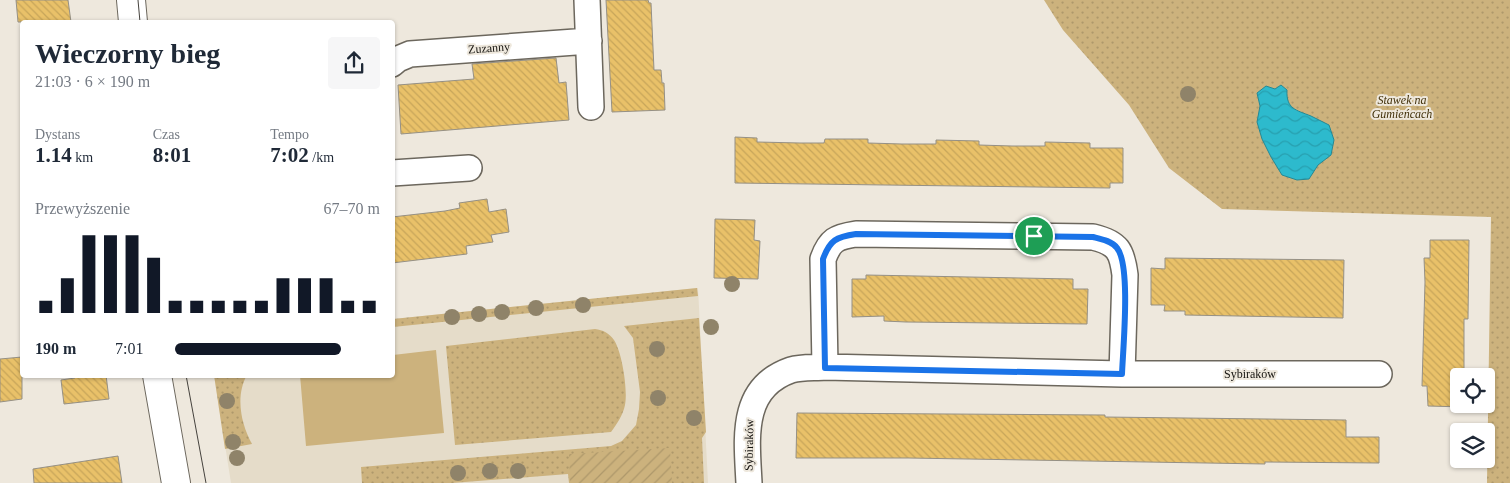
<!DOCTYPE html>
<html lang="pl">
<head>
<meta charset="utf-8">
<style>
	body { margin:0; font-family:"Times New Roman",serif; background:#f6f6f7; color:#1f2937; height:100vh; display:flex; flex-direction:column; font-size:19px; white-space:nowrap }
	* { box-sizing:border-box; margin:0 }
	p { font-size:16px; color:#747a83 }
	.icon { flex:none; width:28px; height:28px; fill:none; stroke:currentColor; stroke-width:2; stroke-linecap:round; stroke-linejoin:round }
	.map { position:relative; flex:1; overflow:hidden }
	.details { position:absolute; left:20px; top:20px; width:375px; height:358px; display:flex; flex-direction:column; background:#fff; border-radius:5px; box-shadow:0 1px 4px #0004 }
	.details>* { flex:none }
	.controls { position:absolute; left:1450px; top:368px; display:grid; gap:10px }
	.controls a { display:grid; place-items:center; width:45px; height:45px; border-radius:5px; background:#fff; box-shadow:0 1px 4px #0004; font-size:25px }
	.pin { position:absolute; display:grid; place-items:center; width:42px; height:42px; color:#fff; margin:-21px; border:2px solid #fff; border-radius:50%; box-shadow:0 1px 5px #0007 }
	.round { display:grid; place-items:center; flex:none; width:52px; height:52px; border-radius:5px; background:#f6f6f7 }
	.headline { display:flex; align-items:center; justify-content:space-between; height:85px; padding:0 15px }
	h1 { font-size:28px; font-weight:800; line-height:38px }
	.figures { display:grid; grid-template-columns:repeat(3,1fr); gap:8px; height:85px; padding:5px 15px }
	.figures div { display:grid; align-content:center }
	.figures b { font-size:21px; font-weight:800 }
	.figures small { font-size:14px; font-weight:400 }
	.figures p { font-size:14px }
	.chart { height:140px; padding:10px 15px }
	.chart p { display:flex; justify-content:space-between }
	.chart svg { width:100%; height:90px; margin-top:5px; stroke:#111827; stroke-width:6 }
	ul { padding:0 15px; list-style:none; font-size:16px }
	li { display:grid; grid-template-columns:80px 60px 1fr; align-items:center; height:38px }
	li i { height:12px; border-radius:6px; background:#111827 }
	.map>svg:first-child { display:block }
	.built { fill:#e5dcc9 }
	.grass { fill:url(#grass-dots) }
	.park { fill:#ccb27d }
	.garden { fill:url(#garden-furrows) }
	.water { fill:url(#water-waves); stroke:#268894 }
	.building { fill:url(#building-back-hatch); stroke:#959085 }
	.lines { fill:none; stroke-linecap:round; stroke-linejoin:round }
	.minor-casing { stroke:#6c675d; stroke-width:28 }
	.tertiary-casing { stroke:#6c675d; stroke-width:30 }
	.minor { stroke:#fff; stroke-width:25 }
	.tertiary { stroke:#fff; stroke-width:28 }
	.tram { stroke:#45423d; stroke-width:1 }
	.tree { fill:#8f8369 }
	.route-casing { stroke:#fff; stroke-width:10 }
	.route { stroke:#1a73e8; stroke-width:6 }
	.labels { text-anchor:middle; stroke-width:4; stroke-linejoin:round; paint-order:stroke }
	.street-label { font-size:12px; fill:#161410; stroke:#eee8dd }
	.park-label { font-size:12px; font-style:italic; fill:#42310a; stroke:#eee8dd }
</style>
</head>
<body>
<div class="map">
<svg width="1510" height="483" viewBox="0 0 1510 483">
	<defs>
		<pattern id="grass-dots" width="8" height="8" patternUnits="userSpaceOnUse" patternTransform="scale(1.25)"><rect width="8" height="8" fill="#ccb27d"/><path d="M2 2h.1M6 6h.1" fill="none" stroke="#ae986b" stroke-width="1.8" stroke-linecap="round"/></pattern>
		<pattern id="garden-furrows" width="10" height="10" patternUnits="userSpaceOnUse" patternTransform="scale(1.25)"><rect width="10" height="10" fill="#ccb27d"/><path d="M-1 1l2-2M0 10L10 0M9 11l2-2" fill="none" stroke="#ae986b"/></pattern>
		<pattern id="water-waves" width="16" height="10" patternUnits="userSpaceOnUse" patternTransform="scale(1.25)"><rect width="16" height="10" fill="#2dbacd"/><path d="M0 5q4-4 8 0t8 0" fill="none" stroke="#279faf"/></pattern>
		<pattern id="building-back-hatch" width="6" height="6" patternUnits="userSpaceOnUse" patternTransform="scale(1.25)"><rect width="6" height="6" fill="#e9c169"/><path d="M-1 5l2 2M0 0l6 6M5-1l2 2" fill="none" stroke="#c7a55a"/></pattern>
	</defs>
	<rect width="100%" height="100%" fill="#eee8dd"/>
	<path class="built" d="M698 288 708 483H231L214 375H392L393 319Z"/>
	<path class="grass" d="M1044 0H1510V483H1487L1491 217 1222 209 1169 168 1129 105 1063 30Z
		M697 288 698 296 393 327V319Z
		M699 318 706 432 702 438 704 483H569L568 474 452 483H362L361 467 611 446 622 441 636 425 639 409 640 392 633 338 624 326Z
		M595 329C603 330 609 333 614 340 622 352 628 390 625 405 623 415 617 424 611 432L455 445 446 346Z
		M214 375H247C235 396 241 424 252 444L225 449Z"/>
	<path class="park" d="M436 350 444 433 306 446 300 375H392L393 355Z"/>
	<path class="garden" d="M670 448 672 483H570L569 454Z"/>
	<path class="water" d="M1281 85 1287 90C1286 109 1296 110 1311 116 1317 119 1323 122 1329 125L1334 140 1331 155 1318 165 1309 179 1297 180 1282 175 1271 157 1262 139 1257 122 1260 106 1257 93 1266 86 1275 89Z"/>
	<path class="building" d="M16 0H68L71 22H18Z
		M606 0H648L649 3H651L654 70H661L662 83H664L665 110 612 112Z
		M556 58 559 83 566 82 569 120 401 134 398 85 474 79 472 64Z
		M735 137 757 138V142L800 143H824L825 139H868V143L902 144H936V140L979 141V145L1012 146H1045V142L1090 143V148H1123V183H1110V188L735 183Z
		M487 199 489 212 506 209 509 232 491 235 493 242 466 246 467 254 392 263V217L445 211 460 208 459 203Z
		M715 219 755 220 754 240 760 241 758 279 714 278Z
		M1430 240H1469L1468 319H1464V376H1459V404H1464V407L1428 406 1427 386H1422L1425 282 1424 258H1430Z
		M1165 258 1344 260 1343 318 1185 315V311H1164L1165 305H1151V268L1165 269Z
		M866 275 1073 279V289H1088L1087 324 906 322 884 321V316L852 317V279H866Z
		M22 357V399L0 402V359Z
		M75 375H106L109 399 64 404 61 380 75 378Z
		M797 413 1105 415V417L1346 420V437H1379V463L1265 462V464L908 458H796Z
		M118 456 122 483H34L33 469Z"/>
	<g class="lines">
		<g class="minor-casing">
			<path id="minor" d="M587 0 591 107
				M392 64 398 59 410 54 589 41
				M392 173 469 168
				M825 367 823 259C830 240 836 237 856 234L1093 237C1118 243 1122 251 1125 275L1122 374
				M749 483C747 440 739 388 791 370 802 367 814 368 825 367L1122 374H1379"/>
		</g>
		<g class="tertiary-casing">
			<path id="tertiary" d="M131 0 133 22
				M157 375 176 483"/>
		</g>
		<use href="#minor" class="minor"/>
		<use href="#tertiary" class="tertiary"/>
		<path class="tram" d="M138 0 140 22
			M186 375 206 483"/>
	</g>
	<g class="tree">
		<circle cx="1188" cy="94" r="8"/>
		<circle cx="732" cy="284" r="8"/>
		<circle cx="583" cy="305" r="8"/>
		<circle cx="536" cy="308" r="8"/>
		<circle cx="502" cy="312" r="8"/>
		<circle cx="479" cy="314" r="8"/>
		<circle cx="452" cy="317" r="8"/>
		<circle cx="711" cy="327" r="8"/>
		<circle cx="657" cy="349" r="8"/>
		<circle cx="658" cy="398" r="8"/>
		<circle cx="227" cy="401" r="8"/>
		<circle cx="694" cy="418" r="8"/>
		<circle cx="233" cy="442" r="8"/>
		<circle cx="237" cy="458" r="8"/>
		<circle cx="490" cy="471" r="8"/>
		<circle cx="518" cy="471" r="8"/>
		<circle cx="458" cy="473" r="8"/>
	</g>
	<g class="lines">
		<g class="route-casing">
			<path id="route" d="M856 234 1093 237C1101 239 1112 241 1117 248 1131 265 1123 348 1122 374L825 368 823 259C830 240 836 237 856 234Z"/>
		</g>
		<use href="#route" class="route"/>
	</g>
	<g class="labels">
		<g class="street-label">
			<text transform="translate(489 48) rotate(-4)" y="4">Zuzanny</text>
			<text x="1250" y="378">Sybiraków</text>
			<text transform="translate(749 445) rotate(-89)" y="4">Sybiraków</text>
		</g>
		<g class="park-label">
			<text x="1402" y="104">Stawek na<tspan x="1402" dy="14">Gumieńcach</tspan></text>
		</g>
	</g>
</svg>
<div class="controls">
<a><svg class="icon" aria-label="locate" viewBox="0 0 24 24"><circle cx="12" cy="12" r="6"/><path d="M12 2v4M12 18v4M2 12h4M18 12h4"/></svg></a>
<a><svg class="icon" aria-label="layers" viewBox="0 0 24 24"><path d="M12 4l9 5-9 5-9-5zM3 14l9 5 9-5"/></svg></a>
</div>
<div class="pin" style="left:1034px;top:236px;background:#1e9e55"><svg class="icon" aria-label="arrive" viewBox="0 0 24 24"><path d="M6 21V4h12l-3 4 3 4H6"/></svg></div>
<section class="details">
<div class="headline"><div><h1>Wieczorny bieg</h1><p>21:03 · 6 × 190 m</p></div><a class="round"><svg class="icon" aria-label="share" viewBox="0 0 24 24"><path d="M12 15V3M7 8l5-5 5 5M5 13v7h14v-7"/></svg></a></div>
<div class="figures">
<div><p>Dystans</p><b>1.14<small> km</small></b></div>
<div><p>Czas</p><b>8:01</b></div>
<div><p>Tempo</p><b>7:02<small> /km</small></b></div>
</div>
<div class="chart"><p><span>Przewyższenie</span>67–70 m</p>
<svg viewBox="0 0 160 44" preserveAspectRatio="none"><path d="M5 44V38M15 44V27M25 44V6M35 44V6M45 44V6M55 44V17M65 44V38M75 44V38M85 44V38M95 44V38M105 44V38M115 44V27M125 44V27M135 44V27M145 44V38M155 44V38"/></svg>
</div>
<ul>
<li><b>190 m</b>7:01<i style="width:81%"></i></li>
</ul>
</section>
</div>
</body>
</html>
